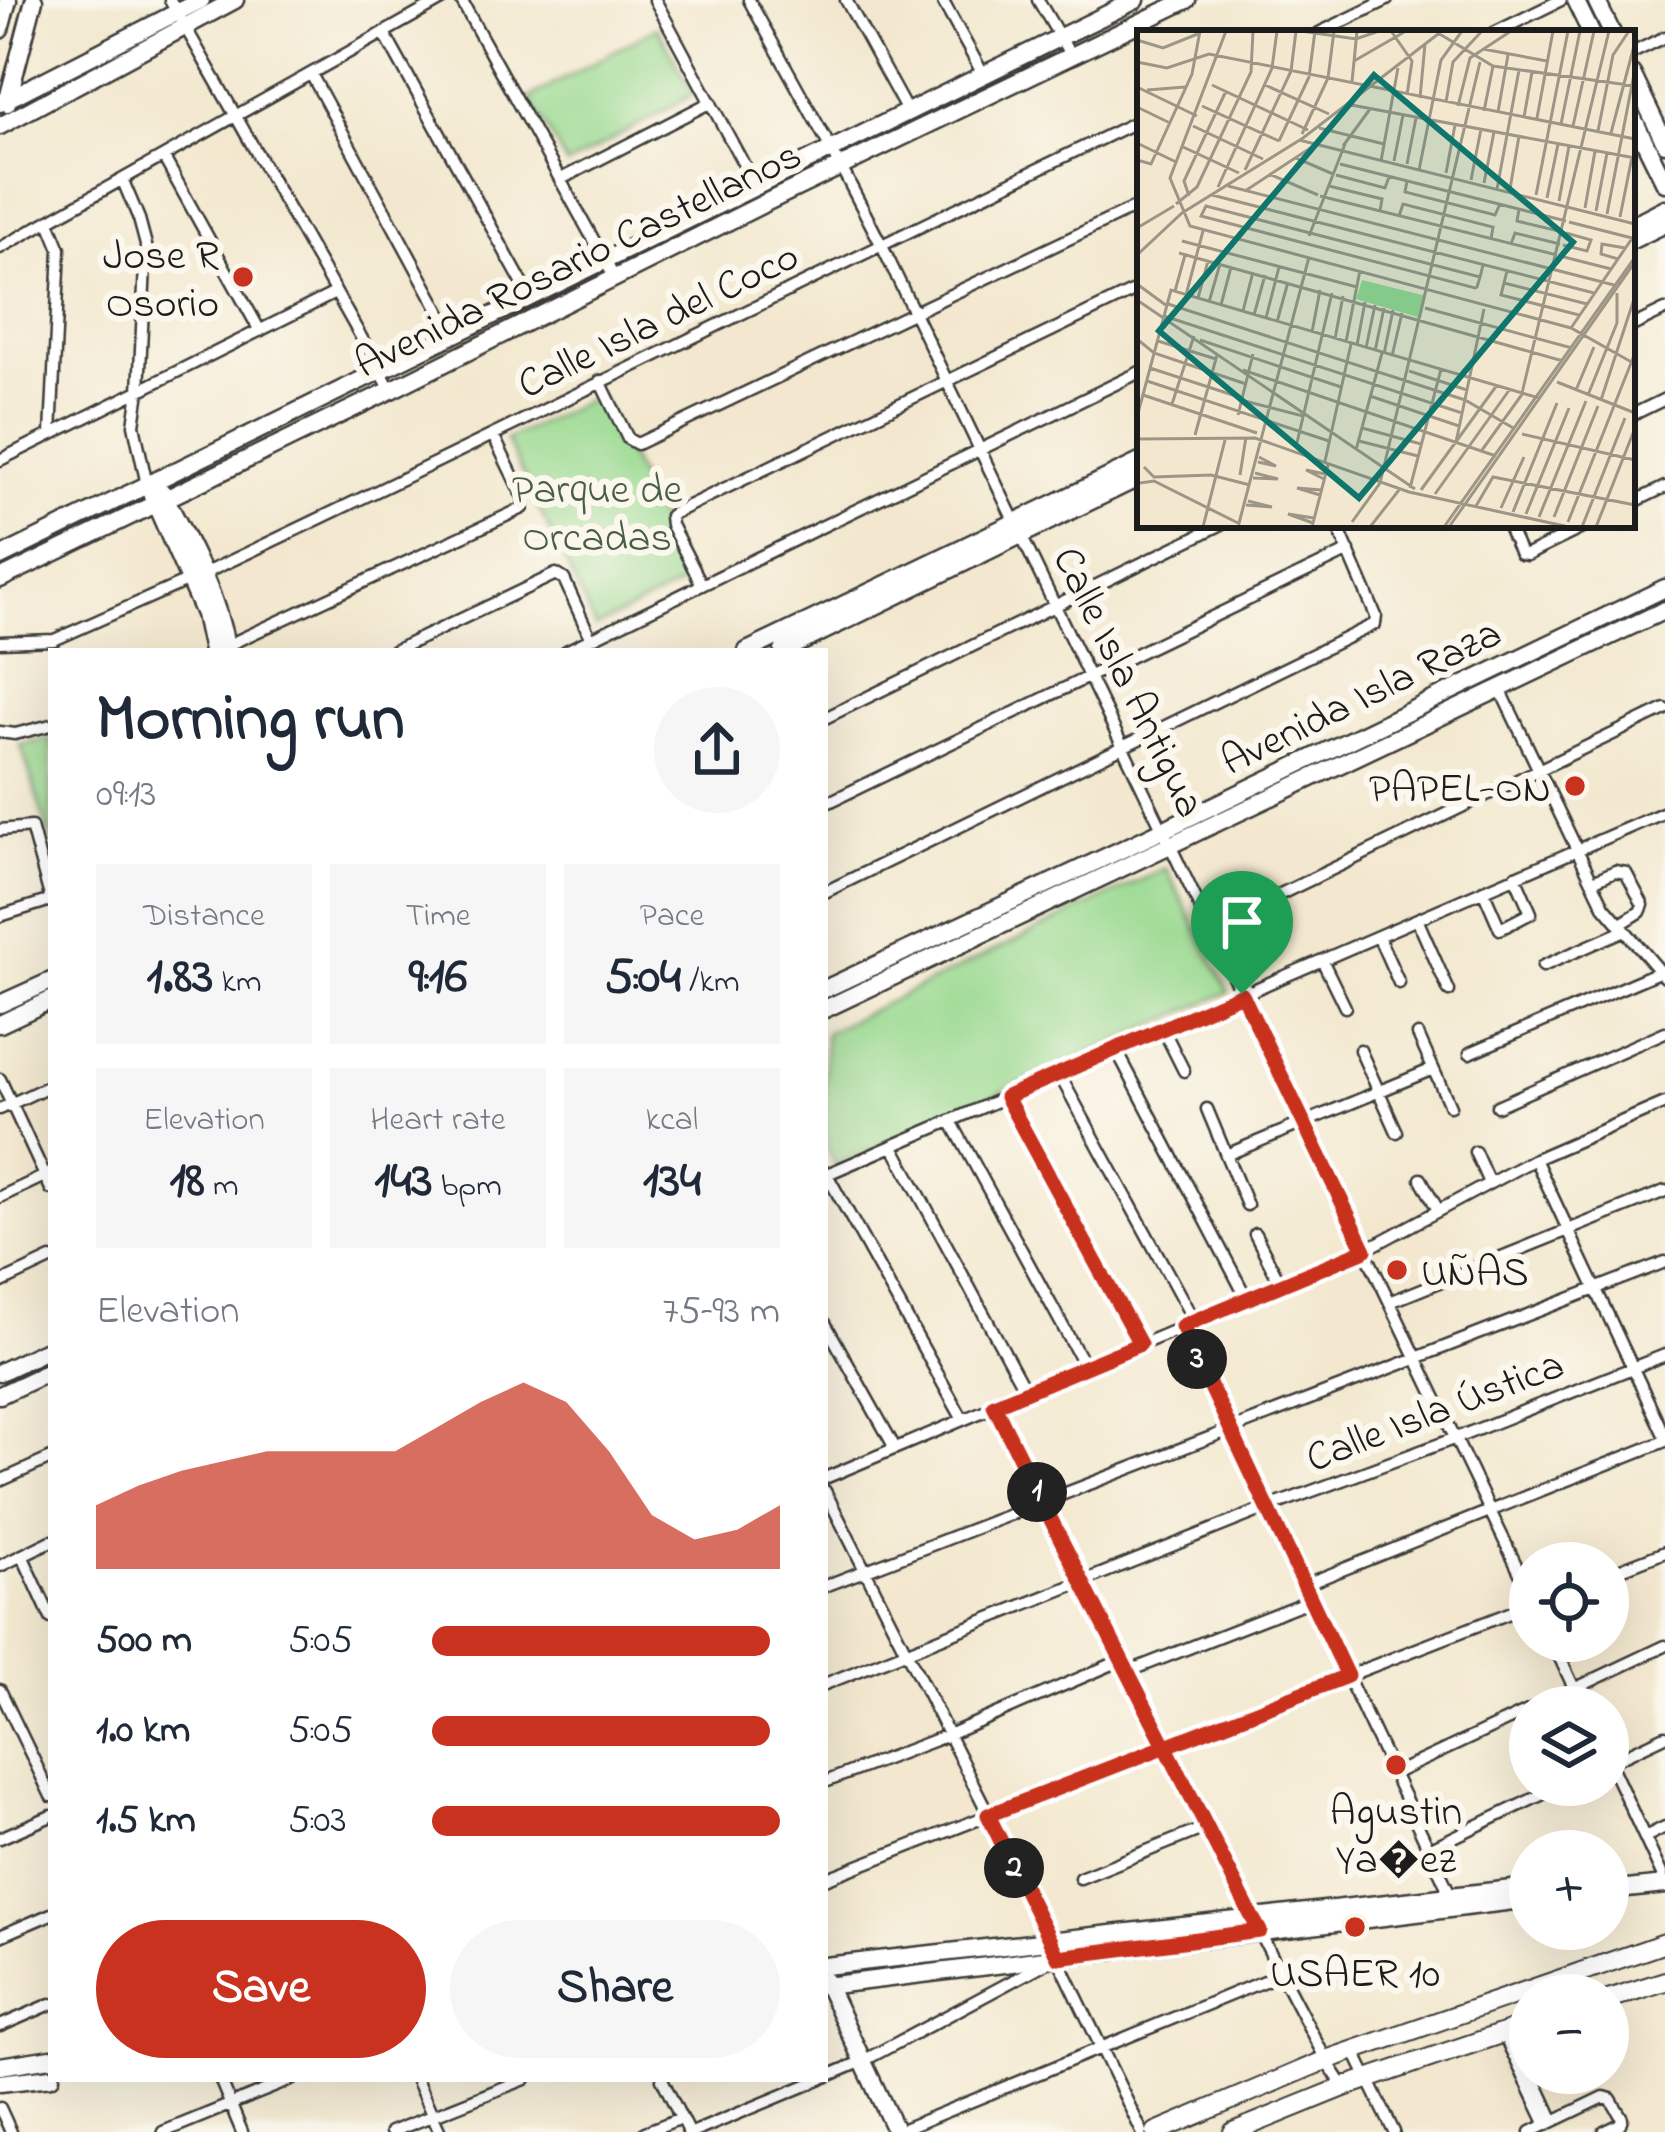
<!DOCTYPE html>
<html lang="en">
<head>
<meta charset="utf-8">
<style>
	body { margin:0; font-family:"Indie Flower",sans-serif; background:#f6f6f7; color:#1f2937; height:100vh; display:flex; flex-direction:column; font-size:45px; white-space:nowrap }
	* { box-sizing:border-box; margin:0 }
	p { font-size:39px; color:#747a83 }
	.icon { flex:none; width:66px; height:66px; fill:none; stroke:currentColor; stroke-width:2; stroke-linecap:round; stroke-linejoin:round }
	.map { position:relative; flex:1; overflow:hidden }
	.side { position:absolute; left:48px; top:648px; width:780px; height:1434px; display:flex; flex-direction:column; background:#fff; border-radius:0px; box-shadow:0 12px 48px #0002 }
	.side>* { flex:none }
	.buttons { position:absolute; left:1509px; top:1542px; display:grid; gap:24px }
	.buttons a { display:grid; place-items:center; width:120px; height:120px; border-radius:50%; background:#fff; box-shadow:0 12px 48px #0002; font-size:60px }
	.pin { position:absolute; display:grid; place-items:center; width:102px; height:102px; color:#fff; margin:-123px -51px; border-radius:50% 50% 50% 0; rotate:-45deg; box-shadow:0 0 12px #0007 }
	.pin .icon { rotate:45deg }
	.km { position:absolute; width:60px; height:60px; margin:-30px; border-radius:50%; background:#222; color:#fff; font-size:33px; line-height:60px; text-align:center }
	.round { display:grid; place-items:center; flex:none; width:126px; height:126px; border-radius:63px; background:#f6f6f7 }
	.head { display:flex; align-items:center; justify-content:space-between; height:204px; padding:0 48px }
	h1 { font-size:66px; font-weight:700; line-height:90px }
	.metrics { display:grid; grid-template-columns:repeat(3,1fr); gap:18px; height:204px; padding:12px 48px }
	.metrics div { display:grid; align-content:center; border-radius:0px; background:#f6f6f7; text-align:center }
	.metrics b { font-size:51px; font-weight:700 }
	.metrics small { font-size:33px; font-weight:400 }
	.metrics p { font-size:33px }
	.chart { height:336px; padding:24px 48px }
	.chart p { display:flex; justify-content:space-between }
	.chart svg { width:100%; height:216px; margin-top:12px; fill:#c8321e; opacity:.7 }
	.primary-button { display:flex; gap:24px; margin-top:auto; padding:24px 48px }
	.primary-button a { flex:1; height:138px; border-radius:72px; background:#c8321e; color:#fff; font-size:48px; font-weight:700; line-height:138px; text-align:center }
	.primary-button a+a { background:#f6f6f7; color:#1f2937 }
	ul { padding:0 48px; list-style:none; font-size:39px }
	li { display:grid; grid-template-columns:192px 144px 1fr; align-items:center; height:90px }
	li i { height:30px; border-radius:15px; background:#c8321e }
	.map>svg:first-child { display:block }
	.green { fill:#99d990; stroke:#5a7a56; stroke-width:3 }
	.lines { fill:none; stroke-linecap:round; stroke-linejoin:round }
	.street-casing { stroke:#3c3b37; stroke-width:15 }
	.secondary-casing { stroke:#3c3b37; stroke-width:21 }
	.primary-casing { stroke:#3c3b37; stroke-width:22 }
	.street { stroke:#fff; stroke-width:10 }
	.secondary { stroke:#fff; stroke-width:16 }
	.primary { stroke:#fff; stroke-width:18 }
	.route-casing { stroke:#fff; stroke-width:24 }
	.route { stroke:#c8321e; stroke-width:15 }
	.poi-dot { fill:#c8321e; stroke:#fbf7ec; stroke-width:4.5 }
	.labels { text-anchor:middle; stroke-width:12; stroke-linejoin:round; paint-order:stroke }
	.poi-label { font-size:42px; fill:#1c1c1c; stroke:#fbf7ec; text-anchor:end }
	.street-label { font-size:42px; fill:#1c1c1c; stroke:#fbf7ec }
	.park-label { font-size:42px; fill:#485e45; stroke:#fbf7ec }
	.inset-road { fill:none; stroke:#9d9687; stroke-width:3 }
	.view { fill:#0f766e; fill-opacity:0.15; stroke:#0f766e; stroke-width:6 }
	.inset-edge { fill:none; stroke:#1c1c1c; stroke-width:6 }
</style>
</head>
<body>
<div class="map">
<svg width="1665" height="2132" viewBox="0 0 1665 2132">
	<rect width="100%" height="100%" fill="#fbf7ec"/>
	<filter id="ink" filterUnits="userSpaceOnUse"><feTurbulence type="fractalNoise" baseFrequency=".00833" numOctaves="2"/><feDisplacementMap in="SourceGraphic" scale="24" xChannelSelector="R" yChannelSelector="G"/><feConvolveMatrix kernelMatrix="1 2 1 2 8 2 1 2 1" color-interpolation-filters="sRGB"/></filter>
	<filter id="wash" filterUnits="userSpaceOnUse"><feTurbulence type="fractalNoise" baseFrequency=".004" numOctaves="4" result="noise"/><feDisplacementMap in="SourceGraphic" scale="48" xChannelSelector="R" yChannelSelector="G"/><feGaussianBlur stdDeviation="2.7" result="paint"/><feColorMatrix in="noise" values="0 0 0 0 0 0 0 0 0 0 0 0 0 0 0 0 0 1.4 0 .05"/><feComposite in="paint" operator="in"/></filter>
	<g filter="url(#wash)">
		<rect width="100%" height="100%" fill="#f3e8cf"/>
		<path class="green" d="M657 27 694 94 567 165 530 98Z
			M599 395 689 581 596 627 506 440Z
			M51 739V842L21 745Z
			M1166 868 1229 992 835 1165 825 1142V1033Z"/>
	</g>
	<g filter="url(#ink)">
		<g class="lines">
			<g class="street-casing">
				<path id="street" d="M170 0 391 390
					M461 0 614 277
					M655 0 756 187
					M749 0 841 167 881 244 1530 1594
					M846 0 908 113
					M942 0 984 76
					M1038 0 1071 56
					M384 33 530 297
					M1319 33 1387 0
					M1494 33 1561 0
					M1632 53 1665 37
					M311 74 453 336
					M164 158 260 331
					M561 179 711 102
					M123 181 139 219 146 245 139 391 134 425 147 485
					M49 222 60 249 51 434
					M0 248 442 0
					M1632 326 1665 310
					M600 381 628 439 637 444 1140 205
					M1632 415 1665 399
					M0 460 335 293
					M1632 503 1665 487
					M1507 525 1520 554 1527 555 1588 525
					M203 574C517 426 827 270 1140 120
					M702 585 671 525 670 516 674 513 1140 288
					M0 642 54 640 189 580
					M226 646 523 508 524 499 494 437
					M394 651 556 574 564 579 591 639
					M566 651 1140 372
					M1500 689 1604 906 1665 977
					M825 718 1220 525
					M0 732 15 734 51 725
					M825 804 1349 551
					M0 830 31 827 51 900
					M1593 881 1615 871 1626 873 1643 905 1640 912 1619 925
					M1483 890 1500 929 1504 927 1531 913 1515 876
					M825 892 1375 624 1376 616 1337 525
					M0 916 51 900
					M1417 919 1449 991
					M1210 928 1665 709
					M1378 936 1399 983
					M1322 960 1345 1007
					M1543 966 1623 931
					M1163 1029 1184 1071
					M1418 1035 1450 1106
					M1116 1049 1247 1299
					M1360 1050 1397 1132
					M1470 1053 1661 971
					M1059 1074 1194 1321
					M0 1079 51 1189
					M1005 1097 1140 1344
					M1497 1106 1665 1032
					M0 1109 51 1085
					M1207 1109 1247 1205
					M951 1121 1085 1367
					M893 1146 1026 1392
					M1475 1152 1489 1183
					M1226 1155 1433 1069
					M1535 1159 1665 1437
					M825 1171 962 1418
					M825 1175 1665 812
					M1421 1179 1438 1210
					M0 1197 51 1173
					M1255 1234 1281 1285
					M0 1283 51 1259
					M1390 1302 1665 1191
					M825 1323 895 1448
					M1182 1326 1452 1898
					M994 1405 1281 1974 1326 2060 1344 2087
					M825 1478 1365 1250 1535 1159 1665 1103
					M0 1481 51 1458
					M825 1491 989 1815 1142 2132
					M22 1555 51 1618
					M0 1566 51 1541
					M1608 1574 1665 1552
					M1304 1585 1665 1441
					M825 1586 1665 1262
					M1552 1641 1583 1707
					M1127 1672 1311 1600
					M825 1684 1269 1507 1456 1438 1665 1355
					M0 1690 51 1796
					M1536 1707 1665 1646
					M1608 1759 1662 1875
					M1608 1763 1665 1736
					M1393 1774 1530 1710
					M825 1782 948 1735 1122 1660
					M1645 1837 1665 1827
					M0 1838 51 1816
					M1429 1849 1562 1785
					M1080 1878 1207 1827
					M825 1879 1530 1605
					M0 1936 51 1914
					M0 2026 51 2004
					M1511 2030 1530 2070
					M1503 2033 1547 2125
					M1354 2050 1394 2132
					M1532 2073 1554 2121
					M825 2077 863 2061 1046 1963
					M220 2079 242 2132
					M416 2079 440 2132
					M662 2079 688 2132
					M0 2108 11 2132
					M163 2132 293 2079
					M391 2132 525 2079
					M645 2132 681 2118
					M694 2132 821 2079
					M896 2132 1281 1974
					M1531 2132 1604 2097 1611 2099 1622 2118 1620 2124 1604 2132"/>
			</g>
			<g class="secondary-casing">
				<path id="secondary" d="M1575 0 1591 33
					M1596 0 1612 33
					M0 30 8 0
					M1632 74 1665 143
					M0 103 201 0
					M7 103 34 0
					M1632 116 1665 183
					M0 126 235 0
					M1632 225 1665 208
					M1632 240 1665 224
					M162 492C189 543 217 594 227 651
					M152 496 204 614 212 651
					M0 557 1136 0
					M0 579 391 390 765 203 1187 0
					M747 651 1140 462
					M783 651 1140 477
					M825 989 1163 830 1665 588
					M0 1004 51 981
					M825 1009 1665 610
					M0 1024 51 1000
					M0 1372 51 1348
					M0 1395 51 1371
					M1608 1891 1665 1885
					M825 1966 1530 1887
					M825 1981 896 2132
					M825 1986 1530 1899
					M0 2066 51 2058
					M0 2083 51 2077"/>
			</g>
			<g class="primary-casing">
				<path id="primary" d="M1608 1999 1665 1981
					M1156 2132 1326 2060 1665 1943
					M1233 2132 1344 2087 1530 2024"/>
			</g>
			<use href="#street" class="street"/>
			<use href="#secondary" class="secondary"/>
			<use href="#primary" class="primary"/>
		</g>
	</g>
	<g class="lines" filter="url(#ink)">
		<g class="route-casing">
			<path id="route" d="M1242 994 1006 1097 1140 1344 994 1405C1078 1576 1166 1746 1252 1917L1260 1931 1058 1957 988 1815C1108 1769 1228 1722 1347 1676L1182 1326 1365 1250 1242 994"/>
		</g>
		<use href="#route" class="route"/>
	</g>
	<g class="poi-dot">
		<circle cx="243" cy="277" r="12"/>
		<circle cx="1575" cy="786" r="12"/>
		<circle cx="1397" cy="1270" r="12"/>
		<circle cx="1396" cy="1765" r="12"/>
		<circle cx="1355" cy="1927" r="12"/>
	</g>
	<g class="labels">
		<g class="poi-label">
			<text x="219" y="268">Jose R<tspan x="219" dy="48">Osorio</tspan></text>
			<text x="1551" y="801">PAPEL-ON</text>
			<text x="1421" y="1285" text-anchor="start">UÑAS</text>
			<text x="1396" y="1824" text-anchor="middle">Agustin<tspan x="1396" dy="48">Ya�ez</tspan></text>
			<text x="1355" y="1986" text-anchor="middle">USAER 10</text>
		</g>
		<g class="street-label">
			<text transform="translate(577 257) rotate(-26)" y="15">Avenida Rosario Castellanos</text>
			<text transform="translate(657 318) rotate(-26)" y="15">Calle Isla del Coco</text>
			<text transform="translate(1131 681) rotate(64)" y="15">Calle Isla Antigua</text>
			<text transform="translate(1360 695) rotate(-26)" y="15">Avenida Isla Raza</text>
			<text transform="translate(1434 1409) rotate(-21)" y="15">Calle Isla Ústica</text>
		</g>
		<g class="park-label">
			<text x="597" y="502">Parque de<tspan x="597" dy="48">Orcadas</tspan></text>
		</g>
	</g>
	<g transform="translate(1137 30)">
		<rect width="498" height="498" fill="#f3e8cf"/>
		<path d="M225 250 289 266 284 288 219 269Z" fill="#99d990"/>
		<path class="inset-road" d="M89 1 33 148 53 196 434 298 498 334M164 1 219 9 242 1M254 1 275 31 270 65M301 3 356 36 498 56M0 10 26 18 63 3M346 19 410 31M217 31 269 1M0 32 30 38 72 24 498 109M215 52 220 1M75 55 171 100M128 55 192 84M0 57 60 86M10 60 48 57M283 68 288 14M309 72 316 32 345 1M209 74 498 128M65 76 142 111M321 76 333 28 374 1M0 77 33 93M347 81 356 36M361 82 371 25M387 87 395 42M400 88 416 1M424 94 443 1M56 96 126 129M436 96 457 1M182 98 247 114M461 101 476 25 492 1M474 103 498 12M165 104 191 48 197 1M162 110 498 194M142 111 172 47 178 1M0 113 39 132M206 116 233 79M46 117 102 143M159 128 196 144M0 130 14 134 55 44 63 1M244 131 261 38M257 131 266 85M203 134 429 191M270 134 279 88M108 140 154 41 159 1M282 140 304 30 325 1M309 143 318 95M132 144 181 165M199 145 248 158 252 147M334 150 344 99M270 151 268 162 358 185 363 174M347 153 357 102M91 156 477 255M192 156 245 169 243 181M81 157 135 38 140 1M360 159 382 40M373 159 382 106M108 161 178 115M75 165 457 263M399 165 431 1M52 166 47 151 89 61M183 166 420 225M410 168 421 114M422 171 432 116M39 174 60 157 114 42 116 1M448 178 458 121M382 179 380 191 426 202M459 181 470 123M470 184 498 39M262 186 266 174 356 197 354 209M483 187 495 127M432 192 495 208M0 198 37 176M172 206 208 114M45 211 220 257M374 214 378 203 423 214M426 215 450 221 454 210 429 203M42 223 426 331M0 225 45 183 166 108 305 1M423 226 474 239M481 229 464 224 465 214 488 218M370 241 364 265 442 285M343 247 69 176 64 186 338 258 340 257 343 247 346 235M367 253 450 274M0 254 30 276M38 261 48 225M49 265 66 201M61 268 71 231M0 270 278 459M72 272 83 234M31 274 328 370 378 399M84 275 94 237M288 278 435 318M106 281 116 242M117 285 128 245M27 286 325 383M129 288 142 237M140 292 151 252M434 298 498 204M175 302 183 260M0 309 17 323 109 354M198 309 206 266M63 310 204 357M21 311 79 329M209 312 223 240M220 315 228 272M229 318 238 275M238 321 247 278M247 324 256 280M255 326 265 283M13 338 105 368M106 340 359 426M272 341 330 360M10 351 192 411M420 352 498 383M439 360 457 317M385 363 472 1M6 365 120 403M451 365 480 293V263M233 366 322 396M104 370 166 386M464 370 498 266M35 374 57 306M101 385 116 324M0 387 34 260 402 368M225 398 284 414M385 404 498 430M58 405 80 325M0 409 118 408 272 462 432 497M222 411 281 426M319 412 347 279M159 417 195 263M219 420 245 323M345 420 386 363M188 431 214 314M121 432 139 436 122 427M7 437 17 447 74 445 113 455M103 445 109 407M116 448 141 449 118 443M187 449 169 440 188 444M3 453 17 451 103 494M273 458 304 339M284 460 360 355M298 464 373 359M183 465 160 458 184 460M109 475 135 477 111 471M339 476 356 447 498 475M364 478 387 427M376 482 420 373M389 484 432 378M402 487 449 371M417 487 461 376M215 492 243 453 343 32M431 492 498 323M176 493 151 484 177 488M66 497 88 410M101 497 172 227M175 497 191 435M233 497 262 460M307 497 498 227M312 497 498 232M445 497 488 388M459 497 498 398"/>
		<path class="view" d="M237 45 436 212 222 468 22 301Z"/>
		<rect width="498" height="498" class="inset-edge"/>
	</g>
</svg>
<div class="buttons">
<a><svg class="icon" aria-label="locate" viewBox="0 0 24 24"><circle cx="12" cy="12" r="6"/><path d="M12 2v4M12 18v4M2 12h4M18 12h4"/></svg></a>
<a><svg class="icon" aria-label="layers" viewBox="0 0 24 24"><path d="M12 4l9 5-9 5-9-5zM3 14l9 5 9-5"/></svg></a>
<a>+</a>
<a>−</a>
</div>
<div class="pin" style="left:1242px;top:994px;background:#1e9e55"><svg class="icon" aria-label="arrive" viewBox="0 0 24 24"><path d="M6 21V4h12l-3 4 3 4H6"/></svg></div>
<b class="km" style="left:1037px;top:1492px">1</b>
<b class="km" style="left:1014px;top:1868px">2</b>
<b class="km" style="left:1197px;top:1359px">3</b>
<section class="side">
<div class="head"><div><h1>Morning run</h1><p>09:13</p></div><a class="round"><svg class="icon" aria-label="share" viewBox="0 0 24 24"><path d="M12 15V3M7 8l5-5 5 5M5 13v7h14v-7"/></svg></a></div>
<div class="metrics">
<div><p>Distance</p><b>1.83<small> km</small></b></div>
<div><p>Time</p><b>9:16</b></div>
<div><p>Pace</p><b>5:04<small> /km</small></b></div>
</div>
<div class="metrics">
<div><p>Elevation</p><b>18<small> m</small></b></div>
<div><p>Heart rate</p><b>143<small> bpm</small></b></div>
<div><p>kcal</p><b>134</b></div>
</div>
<div class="chart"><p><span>Elevation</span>75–93 m</p>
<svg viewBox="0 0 160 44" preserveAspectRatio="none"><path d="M0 44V31L10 27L20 24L30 22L40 20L50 20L60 20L70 20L80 15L90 10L100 6L110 10L120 20L130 33L140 38L150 36L160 31V44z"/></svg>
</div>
<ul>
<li><b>500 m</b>5:05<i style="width:97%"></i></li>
<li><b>1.0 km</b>5:05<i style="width:97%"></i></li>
<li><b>1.5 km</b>5:03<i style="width:100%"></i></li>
</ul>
<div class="primary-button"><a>Save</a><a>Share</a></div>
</section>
</div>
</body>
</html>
